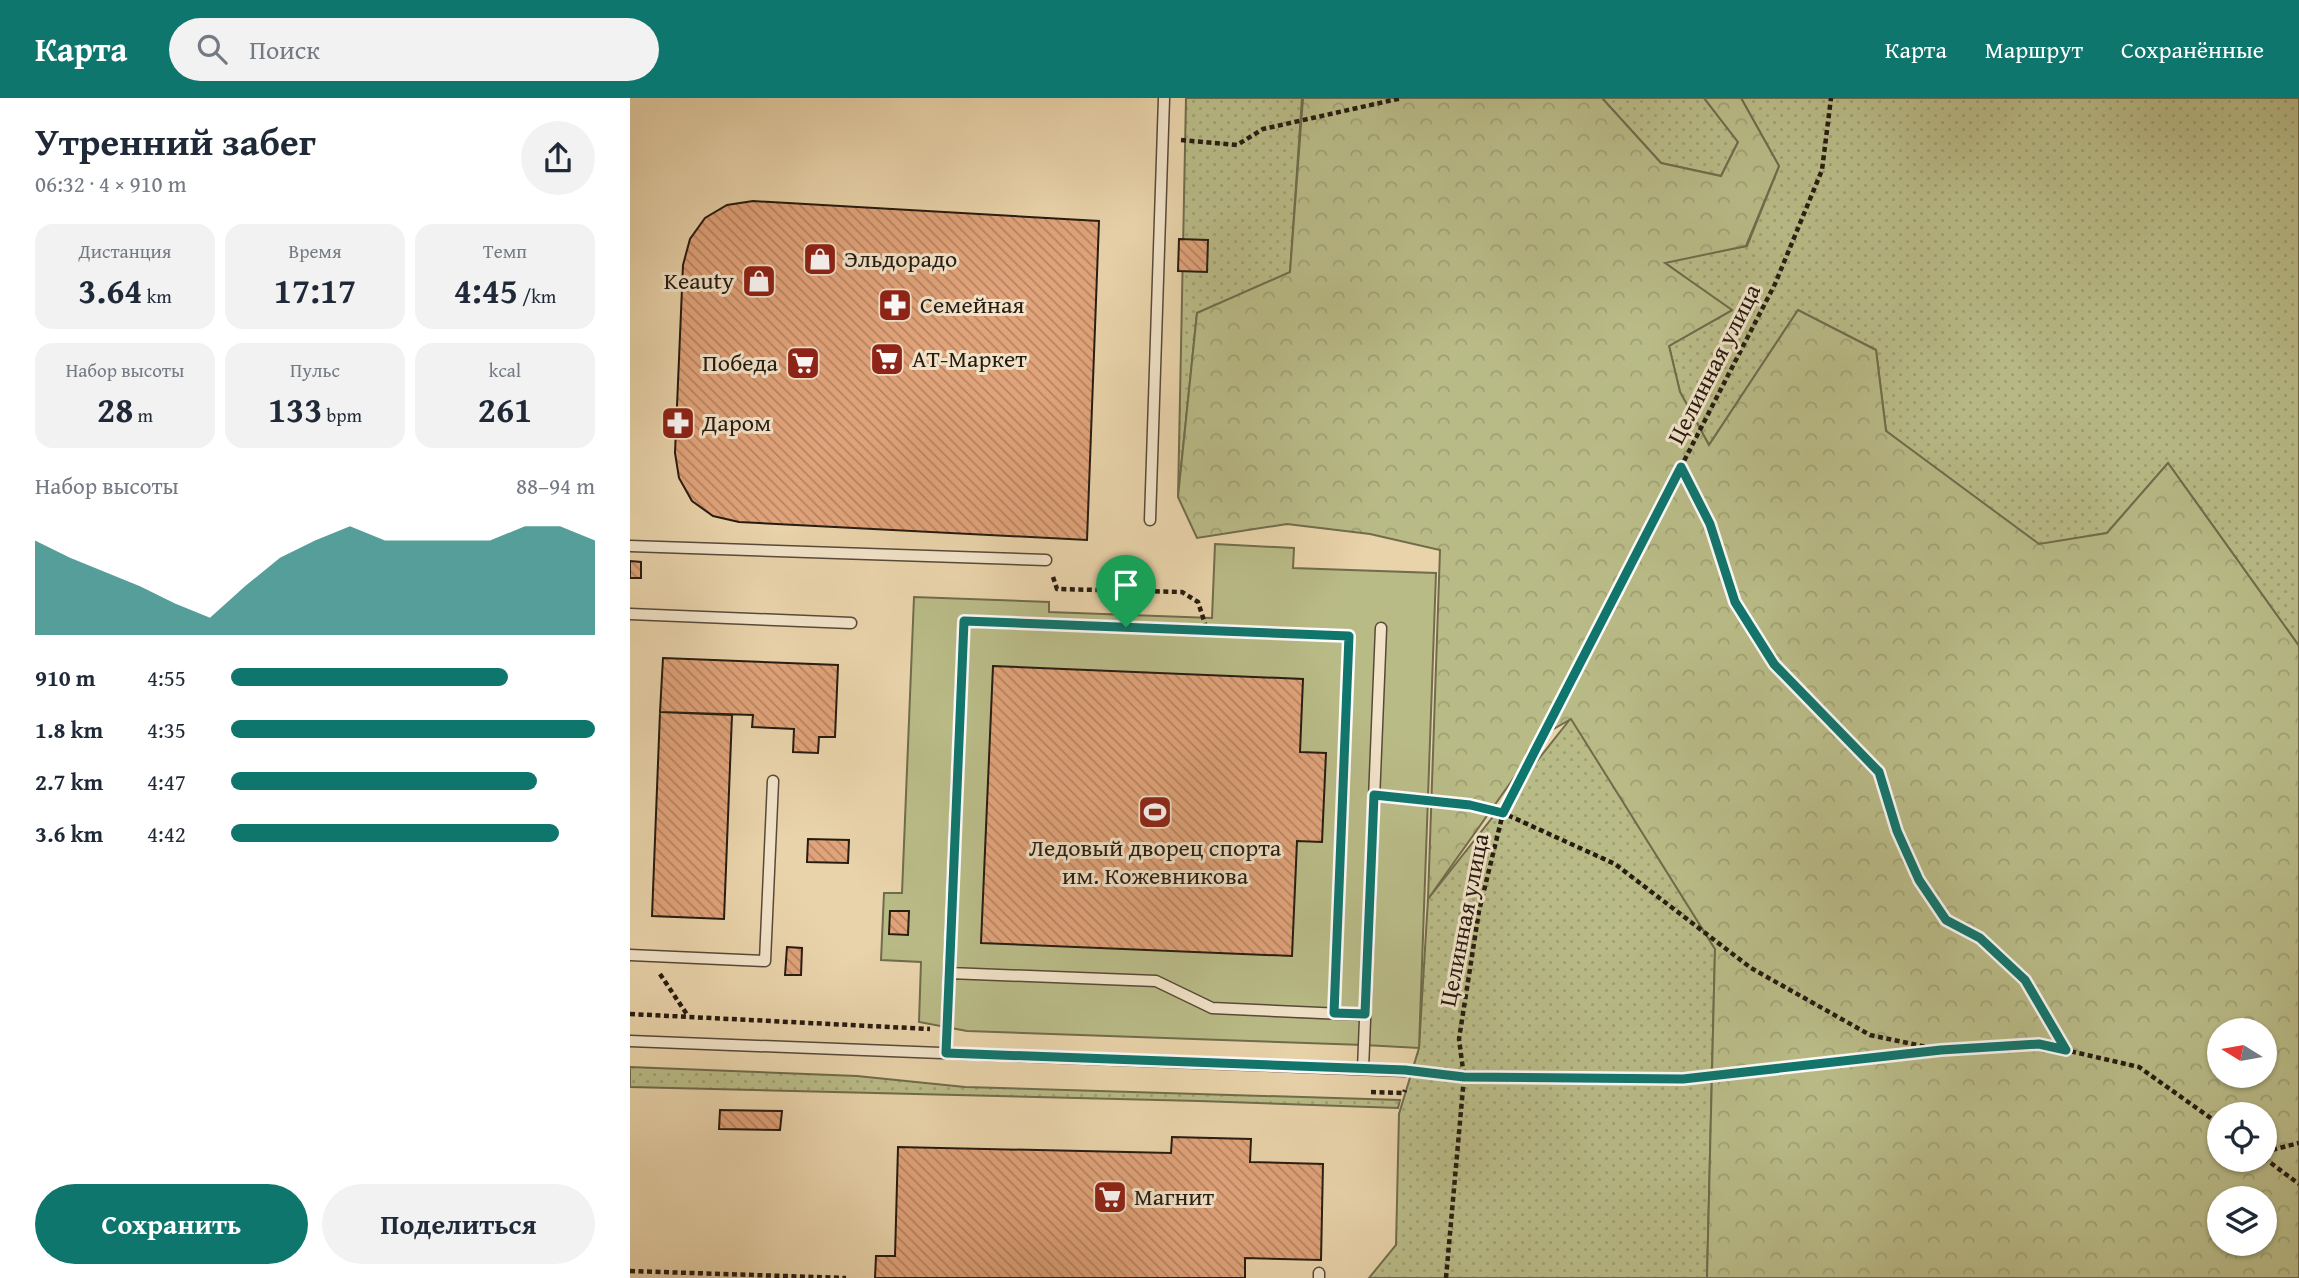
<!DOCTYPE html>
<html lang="ru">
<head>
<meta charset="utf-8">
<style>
	body { margin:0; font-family:"Gentium Book Plus",serif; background:#f2f2f3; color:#1f2937; height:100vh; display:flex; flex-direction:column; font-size:26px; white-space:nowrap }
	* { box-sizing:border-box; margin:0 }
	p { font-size:23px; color:#747a83 }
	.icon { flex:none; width:38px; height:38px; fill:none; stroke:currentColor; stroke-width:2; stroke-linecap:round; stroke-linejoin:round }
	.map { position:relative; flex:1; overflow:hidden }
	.panel { display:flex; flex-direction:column; background:#fff; width:630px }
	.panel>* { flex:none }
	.needle { width:46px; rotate:281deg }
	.tools { position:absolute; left:1577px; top:920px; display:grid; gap:14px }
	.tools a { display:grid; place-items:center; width:70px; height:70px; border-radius:50%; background:#fff; box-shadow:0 2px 5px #0004; font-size:35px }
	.pin { position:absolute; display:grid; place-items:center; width:60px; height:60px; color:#fff; margin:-72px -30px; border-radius:50% 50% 50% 0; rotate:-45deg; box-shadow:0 0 7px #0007 }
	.pin .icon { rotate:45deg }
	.round { display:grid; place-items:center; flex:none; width:74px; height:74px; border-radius:37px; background:#f2f2f3 }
	.overview { display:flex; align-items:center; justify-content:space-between; height:119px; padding:0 35px }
	h1 { font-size:38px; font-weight:600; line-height:52px }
	.figures { display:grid; grid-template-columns:repeat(3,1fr); gap:10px; height:119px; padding:7px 35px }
	.figures div { display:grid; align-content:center; border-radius:18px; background:#f2f2f3; text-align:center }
	.figures b { font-size:35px; font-weight:600 }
	.figures small { font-size:19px; font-weight:400 }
	.figures p { font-size:19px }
	.chart { height:196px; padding:14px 35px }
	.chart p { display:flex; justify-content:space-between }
	.chart svg { width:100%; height:126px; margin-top:7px; fill:#0f766e; opacity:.7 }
	.action { display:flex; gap:14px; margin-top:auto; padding:14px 35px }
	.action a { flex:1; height:80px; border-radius:42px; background:#0f766e; color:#fff; font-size:28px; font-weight:600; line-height:80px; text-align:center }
	.action a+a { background:#f2f2f3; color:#1f2937 }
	ul { padding:0 35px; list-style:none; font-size:23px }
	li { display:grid; grid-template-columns:112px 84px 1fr; align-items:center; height:52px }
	li i { height:18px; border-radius:9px; background:#0f766e }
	header { display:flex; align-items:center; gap:42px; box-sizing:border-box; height:98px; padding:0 35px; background:#0f766e; color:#fff }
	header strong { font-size:33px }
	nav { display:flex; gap:38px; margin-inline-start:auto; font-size:24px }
	.search { width:490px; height:63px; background:#f2f2f3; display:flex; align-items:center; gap:18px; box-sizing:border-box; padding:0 24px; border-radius:38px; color:#747a83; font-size:26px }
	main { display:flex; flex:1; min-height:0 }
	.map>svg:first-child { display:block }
	.grass { fill:url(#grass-dots); stroke:#706c4c; stroke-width:2 }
	.forest { fill:url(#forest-crowns); stroke:#706c4c; stroke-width:2; fill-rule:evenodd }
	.pitch { fill:#b9bb87; stroke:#706c4c; stroke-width:2 }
	.building { fill:url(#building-back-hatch); stroke:#271c12; stroke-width:2 }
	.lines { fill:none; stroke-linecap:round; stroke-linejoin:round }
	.service-casing { stroke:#584a38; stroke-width:13 }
	.path { stroke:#271c12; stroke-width:4.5; stroke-dasharray:5 3.5; stroke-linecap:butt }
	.service { stroke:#f1e2c8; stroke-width:10 }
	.route-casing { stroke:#fff; stroke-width:14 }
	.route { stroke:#0f766e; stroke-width:9 }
	.labels { text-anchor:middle; stroke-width:6; stroke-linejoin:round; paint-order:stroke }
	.poi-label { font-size:24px; fill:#271c12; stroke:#f1e2c8; text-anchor:start }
	.street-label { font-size:24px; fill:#271c12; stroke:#f1e2c8 }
</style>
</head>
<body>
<header>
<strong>Карта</strong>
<div class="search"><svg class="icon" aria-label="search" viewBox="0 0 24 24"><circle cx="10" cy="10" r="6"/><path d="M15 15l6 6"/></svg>Поиск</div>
<nav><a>Карта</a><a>Маршрут</a><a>Сохранённые</a></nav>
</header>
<main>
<section class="panel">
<div class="overview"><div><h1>Утренний забег</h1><p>06:32 · 4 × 910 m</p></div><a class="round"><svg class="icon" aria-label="share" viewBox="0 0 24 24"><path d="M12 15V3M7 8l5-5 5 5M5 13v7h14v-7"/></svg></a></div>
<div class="figures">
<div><p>Дистанция</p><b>3.64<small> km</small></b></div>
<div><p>Время</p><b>17:17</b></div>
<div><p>Темп</p><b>4:45<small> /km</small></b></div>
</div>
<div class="figures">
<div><p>Набор высоты</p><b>28<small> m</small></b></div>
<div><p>Пульс</p><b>133<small> bpm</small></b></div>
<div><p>kcal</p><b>261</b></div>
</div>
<div class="chart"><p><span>Набор высоты</span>88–94 m</p>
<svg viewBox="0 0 160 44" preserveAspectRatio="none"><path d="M0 44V11L10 17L20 22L30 27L40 33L50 38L60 27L70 17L80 11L90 6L100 11L110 11L120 11L130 11L140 6L150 6L160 11V44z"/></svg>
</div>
<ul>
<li><b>910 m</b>4:55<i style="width:76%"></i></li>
<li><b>1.8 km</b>4:35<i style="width:100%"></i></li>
<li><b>2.7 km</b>4:47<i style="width:84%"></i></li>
<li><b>3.6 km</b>4:42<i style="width:90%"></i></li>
</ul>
<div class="action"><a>Сохранить</a><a>Поделиться</a></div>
</section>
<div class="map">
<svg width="1669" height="1180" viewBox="0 0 1669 1180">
	<defs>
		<pattern id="grass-dots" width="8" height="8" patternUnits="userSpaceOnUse" patternTransform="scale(1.75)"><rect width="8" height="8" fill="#b9bb87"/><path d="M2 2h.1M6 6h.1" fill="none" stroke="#9fa074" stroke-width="1.8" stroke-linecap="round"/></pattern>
		<pattern id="forest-crowns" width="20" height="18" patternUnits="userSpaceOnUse" patternTransform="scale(1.75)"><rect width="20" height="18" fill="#b9bb87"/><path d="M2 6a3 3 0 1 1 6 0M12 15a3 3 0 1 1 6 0" fill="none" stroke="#9fa074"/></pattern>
		<pattern id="building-back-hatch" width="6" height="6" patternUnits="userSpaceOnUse" patternTransform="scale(1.75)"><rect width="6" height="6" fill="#e1a37a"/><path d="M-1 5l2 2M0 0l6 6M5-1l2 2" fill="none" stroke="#b68463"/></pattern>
	</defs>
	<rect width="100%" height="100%" fill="#e9d3aa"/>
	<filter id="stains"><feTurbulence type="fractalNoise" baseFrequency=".00286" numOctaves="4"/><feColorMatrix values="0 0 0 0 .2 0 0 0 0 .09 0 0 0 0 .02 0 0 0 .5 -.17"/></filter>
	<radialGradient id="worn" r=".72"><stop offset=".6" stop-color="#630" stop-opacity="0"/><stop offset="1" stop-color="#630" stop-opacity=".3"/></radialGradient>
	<path class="grass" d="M556 0H672L660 175 567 215 548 399Z
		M972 0H1074L1108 44 1091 78 1031 65Z
		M1111 0H1669V548L1538 365 1477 435 1409 447 1256 333 1246 252 1168 212 1079 347 1050 294 1039 248 1101 213 1034 164 1117 148 1149 68Z
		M941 620 1085 851 1077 1180H739L766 1147 769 1016 789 950 798 801Z
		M0 969 227 978 335 989 770 1002 768 1010 569 1003 0 989Z"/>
	<path class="forest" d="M673 0H972L1031 65 1091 78 1108 44 1074 0H1111L1149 68 1116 148 1035 165 1102 212 1039 248 1050 294 1079 347 1168 212 1246 252 1256 333 1409 446 1477 435 1538 365 1669 548V1180H1077L1085 851 941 621 915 636 798 801 810 452 740 436 657 426 567 440 548 399 567 215 660 174ZM1589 933H1634V978H1589ZM1589 1017H1634V1062H1589ZM1589 1101H1634V1146H1589Z"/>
	<path class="pitch" d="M585 446 664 450 663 470 806 475 789 950 734 947 337 933 289 924 291 864 251 862 254 795H272L284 499 419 504V514L582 520Z"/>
	<path class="building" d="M123 103 469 123 457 442 109 424 83 418 62 403 49 380 45 355 53 167 60 141 75 120 97 107Z
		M549 141 578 142 577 174 548 173Z
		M0 463 11 464V480H0Z
		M33 560 208 567 205 639H189L188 655 163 654 164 631 122 629 123 617 30 614Z
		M363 568 673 581 670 654 696 655 692 744 667 743 662 858 351 845Z
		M30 614 102 617 94 821 22 818Z
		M178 741 219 742 218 765 177 764Z
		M260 813H279L278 837 259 836Z
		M157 849 172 850 171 877H155Z
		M90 1012 152 1013 150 1032 89 1031Z
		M542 1039 621 1041 620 1064 693 1066 691 1162 615 1160V1180H245L246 1158H265L268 1049 541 1055Z"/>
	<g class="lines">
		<g class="service-casing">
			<path id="service" d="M520 422 534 0
				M0 448 416 462
				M0 516 221 525
				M0 857 135 863 143 683
				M319 875 334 523 415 526
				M0 943 775 973
				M316 955 319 875 526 883 582 910 735 917
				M733 971 751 530
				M689 1180V1175"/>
		</g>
		<path class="path" d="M551 42 607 47 633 31 772 0
			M1052 370 1080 426 1105 504 1145 566 1249 674 1267 733 1289 783 1316 822 1350 840 1395 882 1435 951
			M423 479 427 491 552 494 568 504 577 532
			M432 527 719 538 704 897
			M761 698 840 707 873 715 985 766 1121 870 1240 937 1311 952 1409 946 1509 969 1589 1026
			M30 876 58 918
			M0 916 300 931
			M792 974 834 979 1053 981 1311 952
			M741 994 774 995 775 992
			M1634 1054 1669 1045
			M1634 1060 1669 1086
			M0 1173 216 1180
			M816 1180 834 979 829 941 849 813 873 715 1145 186 1192 72 1201 0"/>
		<use href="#service" class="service"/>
	</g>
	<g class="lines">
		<g class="route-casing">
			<path id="route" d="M1051 369 1080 426 1105 504 1144 566 1249 674 1267 733 1289 782 1316 822 1350 840 1395 882 1436 952 1409 946 1311 952 1053 981 834 979 775 972 316 955 334 523 719 538 704 915 735 916 744 697 840 707 873 715Z"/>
		</g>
		<use href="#route" class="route"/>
	</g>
	<defs>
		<g id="shop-square" transform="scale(1.75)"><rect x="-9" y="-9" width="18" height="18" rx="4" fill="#8f2418" stroke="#f1e2c8"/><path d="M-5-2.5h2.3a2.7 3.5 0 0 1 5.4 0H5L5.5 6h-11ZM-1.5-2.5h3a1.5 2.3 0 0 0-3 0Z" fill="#fff"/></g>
		<g id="pharmacy-square" transform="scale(1.75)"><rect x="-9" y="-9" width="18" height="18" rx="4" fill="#8f2418" stroke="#f1e2c8"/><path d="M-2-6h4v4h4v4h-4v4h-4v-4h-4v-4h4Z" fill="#fff"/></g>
		<g id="supermarket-square" transform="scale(1.75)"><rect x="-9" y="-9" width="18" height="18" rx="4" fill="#8f2418" stroke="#f1e2c8"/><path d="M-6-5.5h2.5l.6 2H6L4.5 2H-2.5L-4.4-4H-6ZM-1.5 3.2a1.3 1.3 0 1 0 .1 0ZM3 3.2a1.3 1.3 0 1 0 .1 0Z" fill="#fff"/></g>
		<g id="stadium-square" transform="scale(1.75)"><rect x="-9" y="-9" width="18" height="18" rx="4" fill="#8f2418" stroke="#f1e2c8"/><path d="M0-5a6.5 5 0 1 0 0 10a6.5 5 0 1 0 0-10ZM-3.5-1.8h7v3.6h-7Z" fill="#fff"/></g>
	</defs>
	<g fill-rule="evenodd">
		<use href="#shop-square" x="190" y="161"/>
		<use href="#shop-square" x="129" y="183"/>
		<use href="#pharmacy-square" x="265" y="207"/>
		<use href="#supermarket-square" x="257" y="261"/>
		<use href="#supermarket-square" x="173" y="265"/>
		<use href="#pharmacy-square" x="48" y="325"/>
		<use href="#stadium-square" x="525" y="714"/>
		<use href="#supermarket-square" x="480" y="1099"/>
	</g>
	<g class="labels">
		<g class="poi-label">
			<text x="214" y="169">Эльдорадо</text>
			<text x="104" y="191" text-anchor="end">Keauty</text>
			<text x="290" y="215">Семейная</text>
			<text x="282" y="269">АТ-Маркет</text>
			<text x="148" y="273" text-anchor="end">Победа</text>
			<text x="72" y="333">Даром</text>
			<text x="525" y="758" text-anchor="middle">Ледовый дворец спорта<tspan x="525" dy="28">им. Кожевникова</tspan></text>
			<text x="504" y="1107">Магнит</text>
		</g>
		<g class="street-label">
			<text transform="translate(1084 266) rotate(-63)" y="8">Целинная улица</text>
			<text transform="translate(834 822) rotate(-79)" y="8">Целинная улица</text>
		</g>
	</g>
	<rect width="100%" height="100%" filter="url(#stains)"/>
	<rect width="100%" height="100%" fill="url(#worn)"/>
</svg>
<div class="tools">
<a><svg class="needle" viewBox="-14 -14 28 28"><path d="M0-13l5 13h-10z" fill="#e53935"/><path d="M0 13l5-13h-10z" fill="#747a83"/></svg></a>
<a><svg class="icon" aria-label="locate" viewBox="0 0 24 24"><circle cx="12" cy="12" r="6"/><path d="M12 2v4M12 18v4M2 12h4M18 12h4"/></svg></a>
<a><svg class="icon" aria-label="layers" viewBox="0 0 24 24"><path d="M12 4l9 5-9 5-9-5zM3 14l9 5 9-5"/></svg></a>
</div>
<div class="pin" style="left:496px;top:529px;background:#1e9e55"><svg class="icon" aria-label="arrive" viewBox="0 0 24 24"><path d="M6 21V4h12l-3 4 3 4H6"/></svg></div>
</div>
</main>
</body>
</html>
